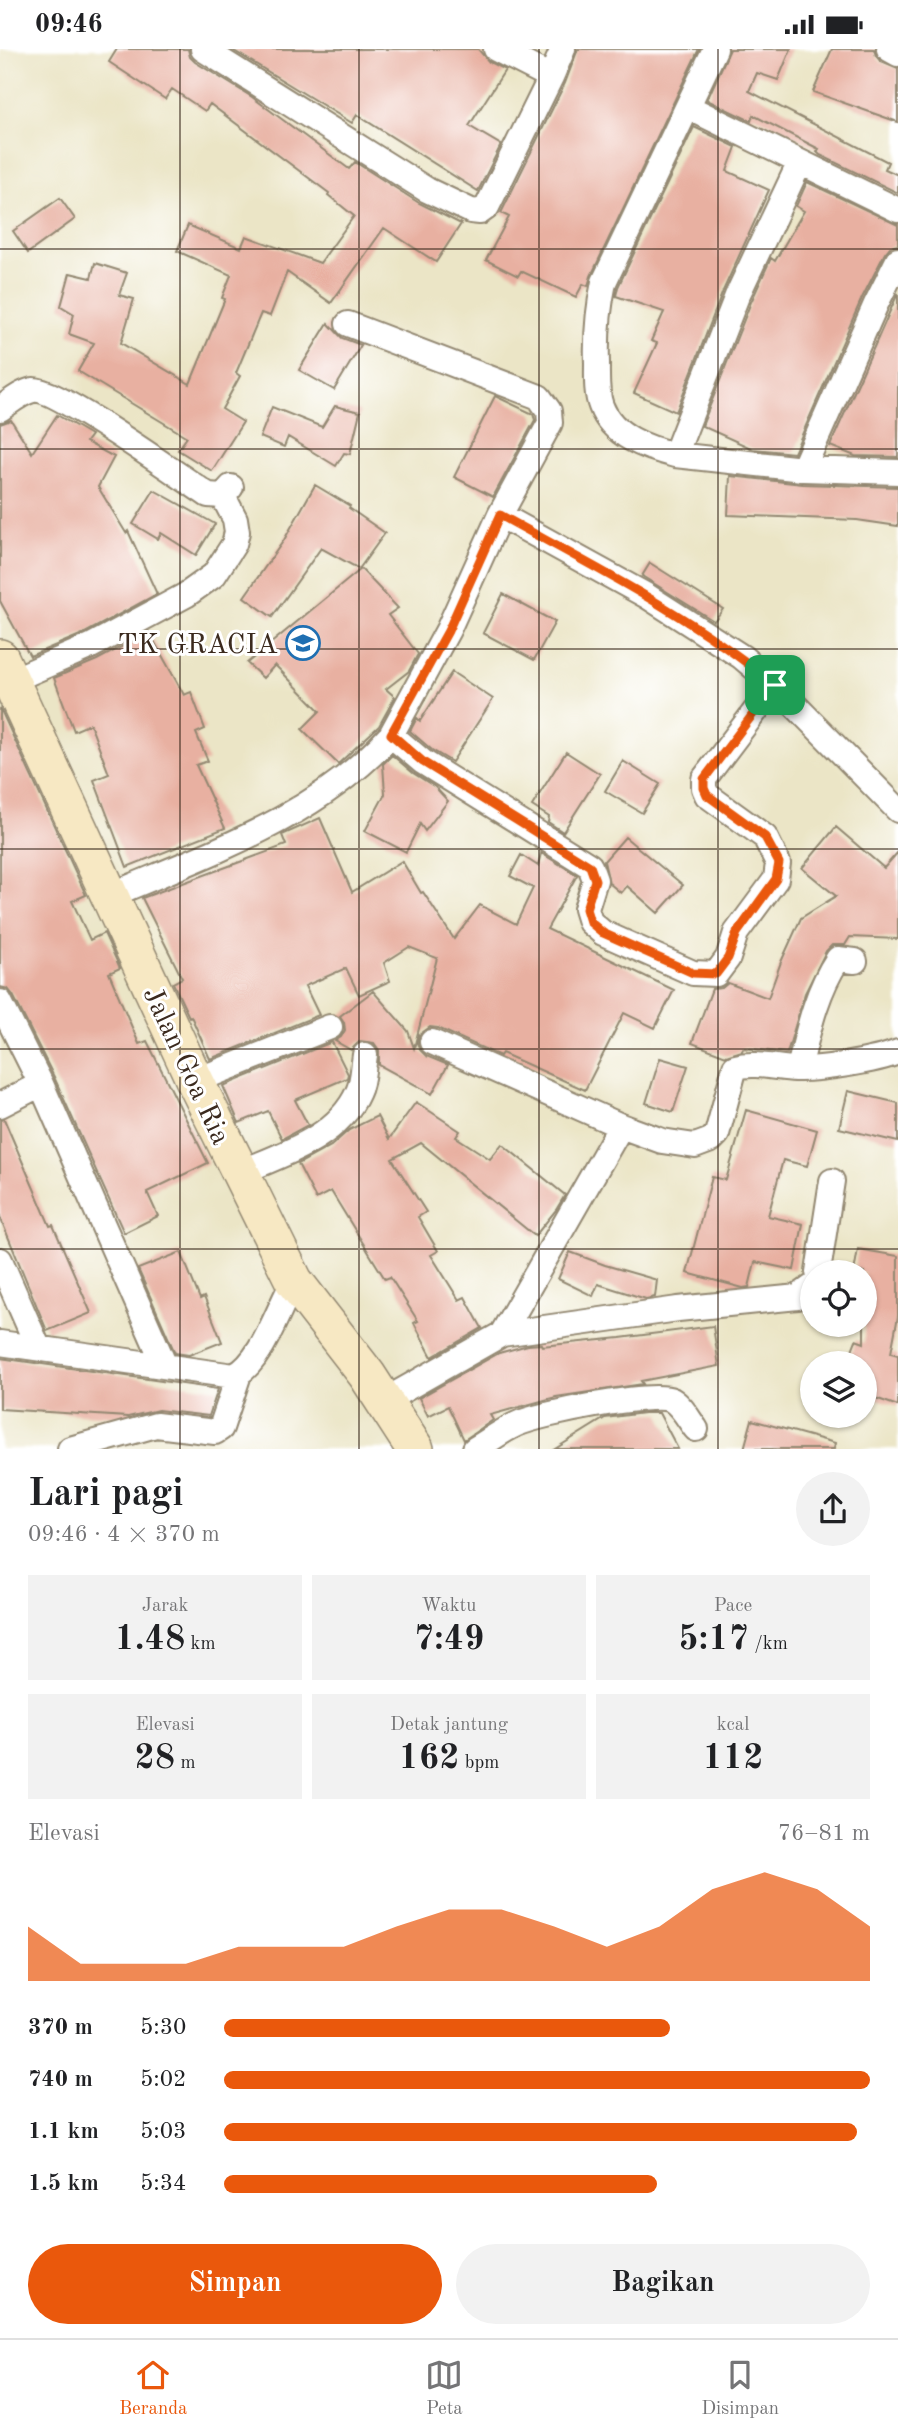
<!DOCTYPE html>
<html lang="id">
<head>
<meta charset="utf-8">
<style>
	body { margin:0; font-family:"Old Standard TT",serif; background:#f2f2f2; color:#202124; height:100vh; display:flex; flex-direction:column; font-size:26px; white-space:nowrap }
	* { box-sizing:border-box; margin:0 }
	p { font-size:23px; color:#757577 }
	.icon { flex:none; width:38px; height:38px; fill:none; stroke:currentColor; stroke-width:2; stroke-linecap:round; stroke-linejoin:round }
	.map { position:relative; height:1400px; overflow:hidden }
	.sheet { display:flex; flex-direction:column; background:#fff; flex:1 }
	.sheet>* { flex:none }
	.controls { position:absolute; left:800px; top:1211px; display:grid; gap:14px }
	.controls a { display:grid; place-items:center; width:77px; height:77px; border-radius:50%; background:#fff; box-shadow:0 2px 5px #0004; font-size:35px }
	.pin { position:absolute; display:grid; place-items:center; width:60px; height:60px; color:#fff; margin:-30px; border-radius:14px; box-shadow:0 4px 10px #0006 }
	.round { display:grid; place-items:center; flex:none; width:74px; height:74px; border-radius:37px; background:#f2f2f2 }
	.summary { display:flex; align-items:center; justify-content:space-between; height:119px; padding:0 28px }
	h1 { font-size:38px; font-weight:700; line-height:52px }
	.stats { display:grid; grid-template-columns:repeat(3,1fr); gap:10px; height:119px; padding:7px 28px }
	.stats div { display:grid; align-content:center; border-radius:0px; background:#f2f2f2; text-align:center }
	.stats b { font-size:35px; font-weight:700 }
	.stats small { font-size:19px; font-weight:400 }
	.stats p { font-size:19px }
	.chart { height:196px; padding:14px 28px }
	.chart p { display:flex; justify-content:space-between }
	.chart svg { width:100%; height:126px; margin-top:7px; fill:#ea580c; opacity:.7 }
	.primary-button { display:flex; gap:14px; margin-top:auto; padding:14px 28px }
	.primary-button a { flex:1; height:80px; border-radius:42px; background:#ea580c; color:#fff; font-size:28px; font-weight:700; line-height:80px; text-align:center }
	.primary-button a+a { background:#f2f2f2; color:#202124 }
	ul { padding:0 28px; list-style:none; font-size:23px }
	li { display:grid; grid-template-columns:112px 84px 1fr; align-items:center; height:52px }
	li i { height:18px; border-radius:9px; background:#ea580c }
	.status { display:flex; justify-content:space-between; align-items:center; height:49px; padding:0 35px; background:#fff; direction:ltr }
	.status svg { height:19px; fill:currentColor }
	.tabs { display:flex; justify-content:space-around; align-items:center; height:98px; border-top:2px solid #e0e0e0; background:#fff; font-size:19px; color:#757577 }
	.tabs a { display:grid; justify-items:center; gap:4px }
	.tabs .active { color:#ea580c }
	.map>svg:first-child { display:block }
	.building { fill:#e8b0a1 }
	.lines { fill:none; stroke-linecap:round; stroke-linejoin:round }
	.minor-casing { stroke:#938872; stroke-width:28 }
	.secondary-casing { stroke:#938872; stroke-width:40 }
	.minor { stroke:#fff; stroke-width:24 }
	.secondary { stroke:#f7e8c3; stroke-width:37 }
	.route-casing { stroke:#fff; stroke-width:14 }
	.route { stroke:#ea580c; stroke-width:9 }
	.grid { fill:none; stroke:#3b2a1e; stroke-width:2; stroke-opacity:0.55 }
	.labels { text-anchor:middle; stroke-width:6; stroke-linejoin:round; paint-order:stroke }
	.poi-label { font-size:28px; fill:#3b2a1e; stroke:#fff; text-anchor:end }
	.street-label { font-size:28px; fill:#3b2a1e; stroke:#fff }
</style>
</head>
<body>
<div class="status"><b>09:46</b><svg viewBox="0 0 49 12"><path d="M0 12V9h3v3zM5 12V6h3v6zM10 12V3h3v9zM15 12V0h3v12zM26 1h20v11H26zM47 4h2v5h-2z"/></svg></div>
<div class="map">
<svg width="898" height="1400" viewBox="0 0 898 1400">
	<rect width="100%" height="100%" fill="#fff"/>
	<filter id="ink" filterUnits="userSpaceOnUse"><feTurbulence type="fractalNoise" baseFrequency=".0143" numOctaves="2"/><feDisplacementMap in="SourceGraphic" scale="14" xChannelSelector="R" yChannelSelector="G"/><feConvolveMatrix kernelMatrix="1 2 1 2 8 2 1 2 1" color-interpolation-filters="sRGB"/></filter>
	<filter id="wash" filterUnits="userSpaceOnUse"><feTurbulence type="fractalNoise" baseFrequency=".00686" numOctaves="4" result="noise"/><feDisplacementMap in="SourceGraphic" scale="28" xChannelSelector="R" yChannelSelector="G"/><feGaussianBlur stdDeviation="1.57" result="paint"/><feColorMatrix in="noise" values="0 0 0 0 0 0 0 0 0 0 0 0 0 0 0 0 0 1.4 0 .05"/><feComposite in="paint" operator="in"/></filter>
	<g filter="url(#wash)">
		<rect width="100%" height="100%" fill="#ebe5c6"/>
		<g id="blocks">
			<path class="building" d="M117 0H188L190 8 195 13 252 48 349 120 355 113 419 154 461 175 436 213 384 179 331 254 287 223 270 267 261 264 236 324 240 327 222 360 243 373 212 422 178 401 187 388 78 322 94 294 69 285 74 265 61 257 70 224 91 229 95 214 127 224 119 246 134 250 121 294 190 335 225 250 222 249 231 226 177 202 188 176 241 199 246 187 320 214 354 167 328 146 329 144 210 55 205 62 172 40 165 50 109 13Z
				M231 0H478L489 13 505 21 469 77 501 96 478 142 357 66 352 74Z
				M578 0H699L591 227 588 237 583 235 576 248 521 222 518 227 486 211 509 168 501 164 565 34Z
				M730 0H791L778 31 757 24 749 42 888 113 885 120 898 126V144L820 106 817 103 819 100 753 66 751 72 707 51Z
				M832 0H874L876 7 881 13 898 20V73L813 43Z
				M694 78 736 98 727 122 769 141 723 242 676 363 634 344 657 294 651 292 664 263 616 247 618 238Z
				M807 133 898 176V196L890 198 885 204 862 249 794 404 753 400 702 377 751 253 771 209 775 212 804 162 796 157Z
				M60 149 75 170 28 204 13 182Z
				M898 244V408L855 407 830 397Z
				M328 274 342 289 361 296 334 341 299 321Z
				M495 347 533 365 535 371 493 448 454 428Z
				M335 357 360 363 350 405 344 404 336 417 288 388 284 398 260 388 272 358 322 378Z
				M57 366 91 386 86 393 114 408 98 438 126 484 128 482 157 545 85 584 30 607 0 552V375L11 371 32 404Z
				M730 427 803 435 898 438V477L857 471 728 466Z
				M315 436 350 457 349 459 385 484 359 520 321 499 272 568 244 548 284 491Z
				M154 441 215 475 196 506 161 484 158 490 133 475Z
				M650 514 723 560 714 572 642 527Z
				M361 520 398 559 388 566 418 605 409 622 386 640 395 648 379 677 338 715 302 680 320 662 275 616 263 629 247 614Z
				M503 545 555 573 534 611 483 584Z
				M149 583 184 646 191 643 205 680 196 684 208 712 196 716 225 779 127 818 94 731 109 725 90 675 74 682 54 629 97 611Z
				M452 623 493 650 452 713 432 701 410 682 417 669 420 672Z
				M0 659 86 846 72 852 90 891 104 884 120 919 109 924 139 995 147 992 208 1114 147 1143 158 1167 124 1184 54 1028 13 946 8 940 0 938Z
				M566 703 600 725 563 783 548 773 549 768 532 757Z
				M392 706 413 724 435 738 448 752 425 782 420 775 406 803 365 782 385 745 383 715Z
				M623 712 660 735 642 764 605 742Z
				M320 769 352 843 402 812 421 844 423 843 454 890 480 856 516 875 533 839 510 827 521 806 538 817 541 804 577 826 547 880 674 941 655 979 624 964 585 1041 502 1004 500 1007 438 979 430 978 419 986 417 994 420 1001 426 1007 448 1016 432 1045 379 1016V1001L374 994 360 992 351 1001 335 992 341 988 345 981 344 973 340 967 373 942 408 982 414 999 437 909 409 898 384 914 390 932 359 946 346 919 305 937 319 966 210 1010 191 967 189 968 174 936 173 934 182 929 142 849 286 796 282 786Z
				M836 778 884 819 898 803V890L850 888 845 896H832L826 902 805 944 787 1004 743 999 742 1002 726 1007 692 994 712 940 722 939 728 934 768 949 781 913 801 869 836 847 802 819Z
				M625 788 683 836 658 864 627 837 621 844 609 834 604 812Z
				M332 993 348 1025 347 1029 295 1051 308 1076 282 1090 268 1062 239 1074 223 1037Z
				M660 1009 688 1017 673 1063 646 1054Z
				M848 1042 898 1054V1093L839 1079Z
				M416 1053 460 1082 456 1088 490 1110 502 1095 565 1146 556 1161 535 1187 421 1094 392 1110 426 1163 418 1168 438 1202 431 1206 459 1251 465 1248 482 1279 432 1308 414 1274 418 1272 390 1228 385 1230 331 1142 316 1150 298 1115 331 1097 349 1081 377 1067 389 1090Z
				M746 1061 817 1081 807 1117 783 1111 768 1167 803 1175 794 1221 755 1213 749 1238 743 1239 687 1224 712 1128 726 1131Z
				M4 1070 50 1177 53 1176 91 1264 47 1282 0 1168V1071Z
				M858 1200 898 1207V1267L891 1304 898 1306V1357L864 1345V1314H847L856 1291 864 1294V1223H854Z
				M181 1203 200 1250 204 1248 222 1293 189 1306 175 1304 138 1220Z
				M570 1203 605 1216 657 1231 655 1248 646 1250 598 1235 593 1247 558 1230Z
				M713 1277 719 1317 641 1332 643 1335 556 1348 490 1366 493 1371 464 1391 448 1357 428 1367 419 1349 499 1304 528 1296 541 1295 542 1297 620 1289Z
				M0 1309 218 1340 209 1367 158 1361 128 1368 0 1360Z
				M644 1364H659L678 1400H555L605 1369Z
				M752 1371 835 1394 834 1400H744Z"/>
		</g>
	</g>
	<g filter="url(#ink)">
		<use href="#blocks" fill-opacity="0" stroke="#938872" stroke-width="2"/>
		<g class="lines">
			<g class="minor-casing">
				<path id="minor" d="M203 0 427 141 471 162 480 163 487 158 551 28
					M496 0 551 28 563 0
					M715 0 604 233C598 261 596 286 597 314 597 328 596 344 601 357 612 387 647 399 675 406L737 247 800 113
					M889 0 898 5
					M688 58 898 161
					M348 275 539 348 549 362 550 374 500 466 448 581 391 686 423 713 590 817 595 831 586 860 590 873 603 884 693 924 716 925 728 909 736 884 776 830 778 814 765 788 707 746 704 739V730L775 636
					M0 360C9 354 22 343 33 341 55 338 182 429 208 446L223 447 231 438
					M675 406 803 420 898 423
					M803 420 876 255 898 211
					M500 466 647 547 742 608 775 636 898 761
					M10 632 91 597 186 546 214 526 234 495 237 483 235 470 223 447
					M109 847C209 804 316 769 391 686
					M0 953 41 1035 165 1317
					M432 993 621 1077 662 1092 695 1097 711 1091 717 1085 735 1018C754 1013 776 1019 795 1020 819 1021 876 1012 898 1003
					M799 1020C808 982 816 943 838 910L855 912
					M195 1032 330 978
					M0 1056 41 1035
					M239 1124C281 1106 338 1089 358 1043 363 1033 363 1018 365 1006
					M0 1211 38 1298
					M818 1223 832 1132
					M502 1285 621 1077
					M0 1294 234 1327C262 1314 278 1259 294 1232
					M384 1352 502 1285 678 1260 798 1248 812 1238
					M70 1400 156 1376 215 1383 221 1379 239 1325
					M475 1400C489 1392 503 1381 517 1375 539 1365 653 1342 672 1351 682 1357 689 1371 696 1380"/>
			</g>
			<g class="secondary-casing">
				<path id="secondary" d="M0 609 195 1032 294 1232 367 1326 415 1400"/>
			</g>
			<use href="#minor" class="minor"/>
			<use href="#secondary" class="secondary"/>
		</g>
	</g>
	<g class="lines" filter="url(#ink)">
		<g class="route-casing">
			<path id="route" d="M500 466C594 518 692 567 775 636L704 730V739L707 746 765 788 779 814 776 830 737 884 728 909 716 925 693 924 603 884 590 873 586 860 595 831 590 817 423 713 391 685 448 582Z"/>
		</g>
		<use href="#route" class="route"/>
	</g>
	<path class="grid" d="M180 0V1400M359 0V1400M539 0V1400M718 0V1400M0 200H898M0 400H898M0 600H898M0 800H898M0 1000H898M0 1200H898"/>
	<defs>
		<g id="school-ring" transform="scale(1.75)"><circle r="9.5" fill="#fff" stroke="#1f6fb2" stroke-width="1.5"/><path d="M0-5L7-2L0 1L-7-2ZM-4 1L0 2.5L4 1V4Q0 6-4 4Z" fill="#1f6fb2"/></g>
	</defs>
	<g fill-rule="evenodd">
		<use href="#school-ring" x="303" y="594"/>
	</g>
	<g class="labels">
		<g class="poi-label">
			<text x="278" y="604">TK GRACIA</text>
		</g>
		<g class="street-label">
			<text transform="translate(188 1016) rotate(65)" y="10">Jalan Goa Ria</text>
		</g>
	</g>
</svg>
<div class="controls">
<a><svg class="icon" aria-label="locate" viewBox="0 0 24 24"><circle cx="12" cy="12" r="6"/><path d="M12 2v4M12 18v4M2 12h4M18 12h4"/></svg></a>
<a><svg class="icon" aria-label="layers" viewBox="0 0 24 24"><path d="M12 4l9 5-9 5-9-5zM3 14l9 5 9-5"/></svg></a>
</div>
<div class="pin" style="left:775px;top:636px;background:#1e9e55"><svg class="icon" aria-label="arrive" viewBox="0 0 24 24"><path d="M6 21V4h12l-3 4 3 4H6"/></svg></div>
</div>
<section class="sheet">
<div class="summary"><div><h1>Lari pagi</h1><p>09:46 · 4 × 370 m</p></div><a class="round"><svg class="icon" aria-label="share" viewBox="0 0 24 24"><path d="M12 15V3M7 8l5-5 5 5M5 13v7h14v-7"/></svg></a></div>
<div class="stats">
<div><p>Jarak</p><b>1.48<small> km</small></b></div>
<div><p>Waktu</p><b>7:49</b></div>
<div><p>Pace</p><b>5:17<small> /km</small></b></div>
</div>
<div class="stats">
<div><p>Elevasi</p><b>28<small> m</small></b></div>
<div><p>Detak jantung</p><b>162<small> bpm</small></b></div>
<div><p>kcal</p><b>112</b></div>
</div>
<div class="chart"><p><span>Elevasi</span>76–81 m</p>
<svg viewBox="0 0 160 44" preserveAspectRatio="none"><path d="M0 44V25L10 38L20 38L30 38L40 32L50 32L60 32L70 25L80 19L90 19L100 25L110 32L120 25L130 12L140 6L150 12L160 25V44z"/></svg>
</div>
<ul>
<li><b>370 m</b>5:30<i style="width:69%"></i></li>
<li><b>740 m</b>5:02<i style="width:100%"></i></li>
<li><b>1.1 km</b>5:03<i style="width:98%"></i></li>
<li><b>1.5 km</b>5:34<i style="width:67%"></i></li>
</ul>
<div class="primary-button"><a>Simpan</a><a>Bagikan</a></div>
</section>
<nav class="tabs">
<a class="active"><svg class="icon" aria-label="home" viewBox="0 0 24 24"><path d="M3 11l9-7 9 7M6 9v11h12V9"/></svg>Beranda</a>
<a><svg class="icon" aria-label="map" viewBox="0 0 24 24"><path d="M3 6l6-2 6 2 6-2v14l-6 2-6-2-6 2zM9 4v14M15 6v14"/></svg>Peta</a>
<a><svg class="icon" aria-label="saved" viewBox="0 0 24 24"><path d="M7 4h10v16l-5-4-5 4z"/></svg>Disimpan</a>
</nav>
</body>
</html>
